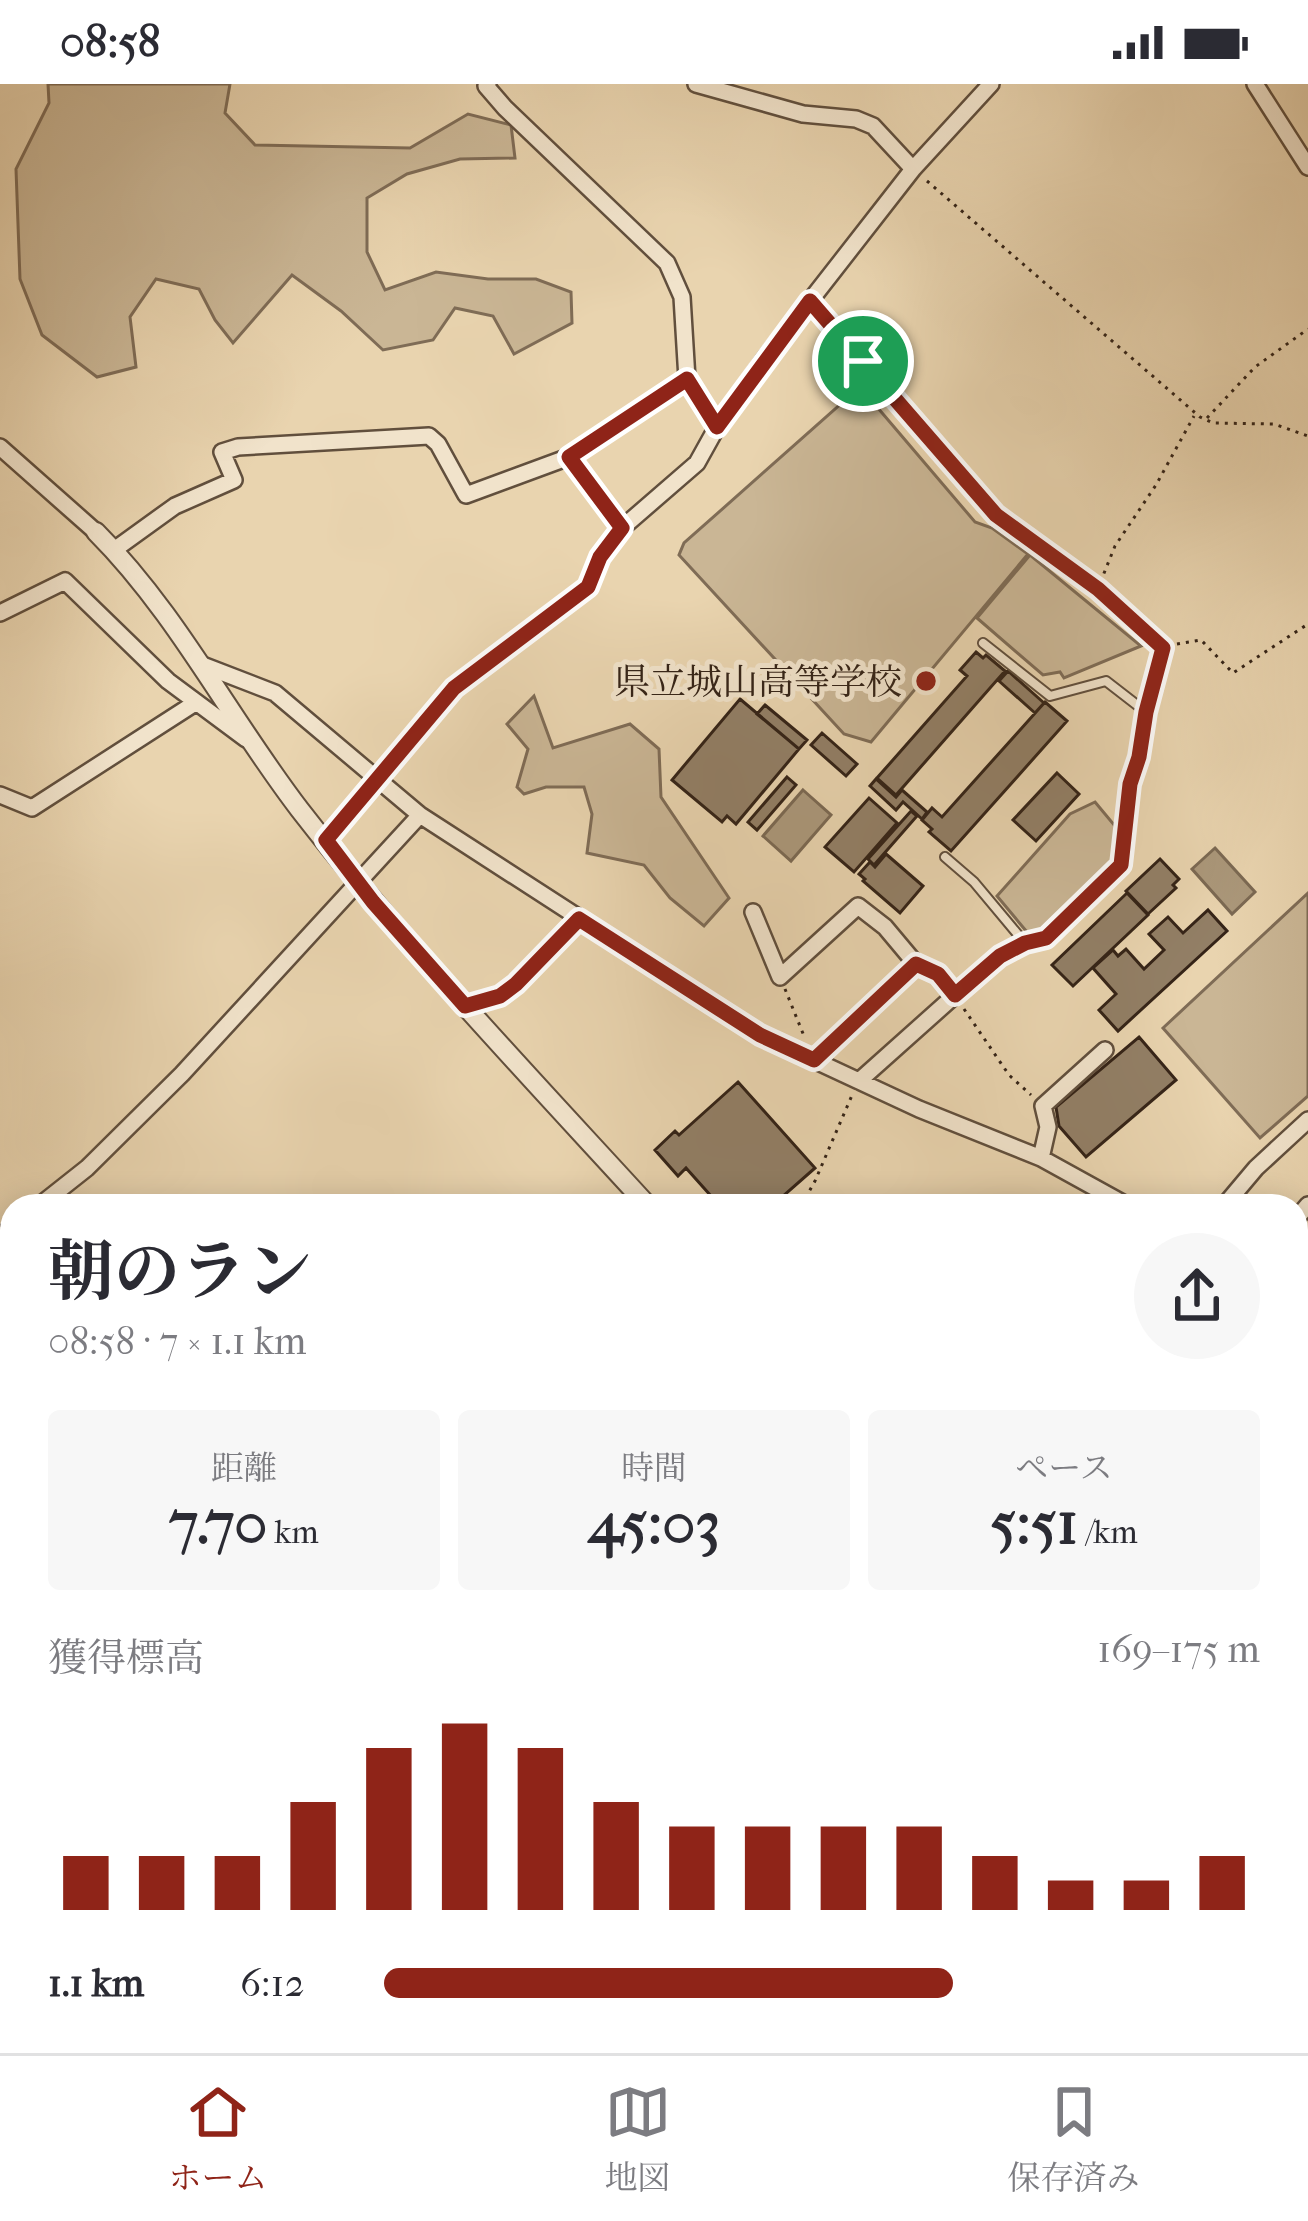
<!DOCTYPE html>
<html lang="ja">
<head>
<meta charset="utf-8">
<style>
	body { margin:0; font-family:"IM FELL French Canon","Noto Serif JP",serif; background:#f7f7f7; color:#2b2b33; height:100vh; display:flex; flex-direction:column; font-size:45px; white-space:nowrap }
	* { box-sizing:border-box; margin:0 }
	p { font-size:39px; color:#7c7c81 }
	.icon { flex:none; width:66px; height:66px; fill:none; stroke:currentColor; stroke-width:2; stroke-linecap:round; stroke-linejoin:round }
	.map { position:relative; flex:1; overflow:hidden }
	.sheet { position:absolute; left:0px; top:1110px; width:1308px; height:861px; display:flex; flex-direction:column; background:#fff; border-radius:36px 36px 0 0; box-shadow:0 6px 30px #0003 }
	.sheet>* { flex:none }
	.pin { position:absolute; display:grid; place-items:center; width:102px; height:102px; color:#fff; margin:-51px; border:6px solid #fff; border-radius:50%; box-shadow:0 3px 12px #0007 }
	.round { display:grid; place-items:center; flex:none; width:126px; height:126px; border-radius:63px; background:#f7f7f7 }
	.summary { display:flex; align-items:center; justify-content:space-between; height:204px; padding:0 48px }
	h1 { font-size:66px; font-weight:700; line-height:90px }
	.figures { display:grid; grid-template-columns:repeat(3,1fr); gap:18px; height:204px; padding:12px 48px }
	.figures div { display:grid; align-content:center; border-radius:12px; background:#f7f7f7; text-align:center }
	.figures b { font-size:60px; font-weight:700 }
	.figures small { font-size:33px; font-weight:400 }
	.figures p { font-size:33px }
	.chart { height:336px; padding:24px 48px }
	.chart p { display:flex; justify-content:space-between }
	.chart svg { width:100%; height:216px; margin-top:12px; stroke:#8f2418; stroke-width:6 }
	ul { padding:0 48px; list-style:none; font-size:39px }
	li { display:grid; grid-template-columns:192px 144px 1fr; align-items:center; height:90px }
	li i { height:30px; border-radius:15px; background:#8f2418 }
	.status { display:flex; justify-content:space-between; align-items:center; height:84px; padding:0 60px; background:#fff; direction:ltr }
	.status svg { height:33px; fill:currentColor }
	.menu { display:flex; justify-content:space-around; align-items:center; height:168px; border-top:3px solid #e1e1e2; background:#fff; font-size:33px; color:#7c7c81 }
	.menu a { display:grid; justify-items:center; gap:6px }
	.menu .selected { color:#8f2418 }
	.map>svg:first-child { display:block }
	.green { fill:#cab695; stroke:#7f6c56; stroke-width:3 }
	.water { fill:#ab987b; stroke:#7b6953; stroke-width:3 }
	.building { fill:#927f66; stroke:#342317; stroke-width:3 }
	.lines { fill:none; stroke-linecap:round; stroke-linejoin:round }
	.service-casing { stroke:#614f3d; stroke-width:12 }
	.minor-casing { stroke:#614f3d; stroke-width:20 }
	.tertiary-casing { stroke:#614f3d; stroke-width:22 }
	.primary-casing { stroke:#342317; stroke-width:28 }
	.trunk-casing { stroke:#342317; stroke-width:32 }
	.path { stroke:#342317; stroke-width:3; stroke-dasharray:3 6; stroke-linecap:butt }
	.service { stroke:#f1e3cb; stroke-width:8 }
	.minor { stroke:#f1e3cb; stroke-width:15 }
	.tertiary { stroke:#f1e3cb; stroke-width:18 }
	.primary { stroke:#e9d4af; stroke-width:24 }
	.trunk { stroke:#e9d4af; stroke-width:27 }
	.route-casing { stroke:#fff; stroke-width:24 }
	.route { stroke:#8f2418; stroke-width:15 }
	.poi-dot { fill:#8f2418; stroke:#f1e3cb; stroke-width:4.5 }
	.labels { text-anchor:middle; stroke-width:10; stroke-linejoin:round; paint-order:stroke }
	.poi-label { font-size:36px; fill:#342317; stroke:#f1e3cb; text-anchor:end }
</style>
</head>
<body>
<div class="status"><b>08:58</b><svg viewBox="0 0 49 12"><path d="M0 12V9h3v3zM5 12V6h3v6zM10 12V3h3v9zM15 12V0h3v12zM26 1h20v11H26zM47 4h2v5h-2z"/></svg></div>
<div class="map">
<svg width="1308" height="1969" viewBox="0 0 1308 1969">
	<rect width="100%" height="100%" fill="#e9d4af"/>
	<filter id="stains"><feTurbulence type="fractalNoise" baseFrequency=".00167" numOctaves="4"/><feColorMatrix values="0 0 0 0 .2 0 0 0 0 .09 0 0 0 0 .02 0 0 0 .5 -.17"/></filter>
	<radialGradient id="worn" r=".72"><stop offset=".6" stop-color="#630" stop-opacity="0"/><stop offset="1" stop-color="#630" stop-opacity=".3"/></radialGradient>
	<path class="green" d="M48 0H230L225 29 255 61 410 64 468 30 511 41 515 74 460 75 407 90 367 114V168L385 206 436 188 488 195H536L571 208 572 239 514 270 493 232 455 224 433 256 383 266 341 227 292 191 233 259 215 236 199 205 156 195 130 233 136 283 97 293 42 251 20 195 16 85 49 19Z
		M860 303 975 438 992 444 1028 470 871 658 844 650 679 471 684 459Z
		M1030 471 1141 562 1064 594 1060 588 1043 591 977 534Z
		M534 612 553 664 630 640 659 665 661 713 729 814 704 842 670 814 644 781 587 769 592 730 584 703H546L524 710 517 703 528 665 507 640Z
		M1095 718 1115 742 1114 779 1107 789 1040 850 1027 848 997 812 1070 730Z
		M1308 809V1012L1260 1054 1163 944Z
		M12 1323V1635H0V1366L9 1356 5 1333Z"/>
	<path class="water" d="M803 706 831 731 791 777 763 752Z
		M1215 764 1255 808 1232 830 1192 785Z"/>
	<path class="building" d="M976 568 983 574 986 571 1005 587 896 711 877 694 967 592 960 586Z
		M1008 587 1044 619 1035 629 999 597Z
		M740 615 799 665 736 740 727 732 722 738 672 696Z
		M1045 618 1067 637 951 767 929 748 932 745 922 736 932 724 942 733Z
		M765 621 807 656 799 665 757 630Z
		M822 649 857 680 846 692 811 661Z
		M1057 689 1079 710 1036 757 1013 736Z
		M787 693 796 701 757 746 748 738Z
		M876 695 896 713 902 706 927 728 922 735 903 718 896 726 870 702Z
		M869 714 897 739 854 788 825 763Z
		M911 727 917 732 874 781 868 775Z
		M886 770 923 802 900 829 863 797 865 795 859 790 870 778 875 783Z
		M1160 775 1179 795 1173 801 1176 804 1148 830 1126 807Z
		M1127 809 1148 831 1073 902 1052 881Z
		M1208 826 1227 847 1118 947 1099 926 1116 910 1093 884 1113 866 1118 872 1126 865 1144 885 1164 866 1149 850 1168 833 1183 849Z
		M1139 953 1176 996 1086 1073 1059 1042 1056 1023Z
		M738 998 815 1084 783 1112 788 1122H720L686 1084 678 1092 655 1066 675 1047 679 1051Z"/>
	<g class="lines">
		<g class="service-casing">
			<path id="service" d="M1146 628 1163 564
				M945 773 974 798 1025 859 1045 854 1121 781 1130 700 1139 673 1146 628 1106 597 1050 612 983 559
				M1000 871 1025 859"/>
		</g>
		<g class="minor-casing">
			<path id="minor" d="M488 0 486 2 505 24 667 179 682 213 687 295 717 343
				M696 0 803 30 856 35 873 42 913 85
				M1255 0 1308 83
				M0 363 96 448
				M569 373 687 295
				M114 466 175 422 234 396 222 368 238 363 429 352 438 360 466 411 569 373 622 444
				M0 529 65 497 168 597 246 655
				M200 580 275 609 420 731 760 951 919 1025 1041 1074 1128 1122
				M0 711 32 724 195 619
				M326 756 454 604 588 503 600 473 622 444 697 379 717 343 764 276 913 85 991 0
				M753 828 780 893 858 822 885 843 916 880 814 976
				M859 997 1000 871
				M1041 1074 1048 1043 1043 1022 1105 966
				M39 1122 87 1084 182 990 420 731
				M1224 1122 1256 1084 1308 1036
				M1296 1135 1308 1121
				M0 1153 12 1143
				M1296 1248 1308 1258
				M1296 1270 1308 1271
				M1296 1533 1308 1519
				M0 1619 12 1624
				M0 1790 12 1780
				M0 1876 12 1889
				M75 1959 79 1969
				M731 1959 742 1969
				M228 1969 246 1959"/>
		</g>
		<g class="tertiary-casing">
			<path id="tertiary" d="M96 448C177 529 230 635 300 726 408 865 529 992 648 1122"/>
		</g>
		<g class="primary-casing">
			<path id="primary" d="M1296 1899 1308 1883
				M1243 1969 1250 1959"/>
		</g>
		<g class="trunk-casing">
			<path id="trunk" d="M0 1220H12
				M1296 1448 1308 1453"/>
		</g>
		<path class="path" d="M927 97 1200 333 1213 339 1274 340 1308 352
			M820 228 996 432 1097 503
			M1207 334 1255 283 1308 245
			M1153 554 1098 504 1115 462 1156 401 1194 332
			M1177 560 1201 556 1233 589 1308 540
			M929 886 938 890 944 898
			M785 905 804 952
			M481 917C519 906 543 873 569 845
			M964 925 1009 991 1031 1011
			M801 1122 815 1097 853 1009
			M683 1969 694 1959
			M802 1969 810 1959"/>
		<use href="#service" class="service"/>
		<use href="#minor" class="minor"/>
		<use href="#tertiary" class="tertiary"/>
		<use href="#primary" class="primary"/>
		<use href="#trunk" class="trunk"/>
	</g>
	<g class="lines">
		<g class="route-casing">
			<path id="route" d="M810 217 996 431 1098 505 1163 564 1146 628 1139 673 1130 700 1121 781 1046 854 1025 859 1000 872 955 911 938 890 916 880 814 976 760 951 579 835 516 900 500 912 465 922 373 818 326 756 454 604 588 503 600 473 622 444 569 373 687 295 717 343Z"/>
		</g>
		<use href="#route" class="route"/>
	</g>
	<circle class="poi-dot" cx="926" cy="597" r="12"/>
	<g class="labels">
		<g class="poi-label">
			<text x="902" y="610">県立城山高等学校</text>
		</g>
	</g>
	<rect width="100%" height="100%" filter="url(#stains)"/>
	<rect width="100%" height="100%" fill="url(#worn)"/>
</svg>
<div class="pin" style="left:863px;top:277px;background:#1e9e55"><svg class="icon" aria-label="arrive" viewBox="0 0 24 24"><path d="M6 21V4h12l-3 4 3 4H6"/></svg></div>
<section class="sheet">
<div class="summary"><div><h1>朝のラン</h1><p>08:58 · 7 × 1.1 km</p></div><a class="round"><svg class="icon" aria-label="share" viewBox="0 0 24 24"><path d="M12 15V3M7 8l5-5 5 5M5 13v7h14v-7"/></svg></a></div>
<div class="figures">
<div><p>距離</p><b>7.70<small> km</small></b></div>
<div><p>時間</p><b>45:03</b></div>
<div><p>ペース</p><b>5:51<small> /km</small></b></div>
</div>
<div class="chart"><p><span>獲得標高</span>169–175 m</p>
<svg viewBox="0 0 160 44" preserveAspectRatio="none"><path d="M5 44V33M15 44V33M25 44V33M35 44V22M45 44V11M55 44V6M65 44V11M75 44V22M85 44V27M95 44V27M105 44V27M115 44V27M125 44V33M135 44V38M145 44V38M155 44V33"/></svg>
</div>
<ul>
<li><b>1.1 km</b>6:12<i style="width:65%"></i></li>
</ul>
</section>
</div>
<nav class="menu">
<a class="selected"><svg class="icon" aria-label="home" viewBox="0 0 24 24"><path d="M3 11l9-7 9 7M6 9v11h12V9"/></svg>ホーム</a>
<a><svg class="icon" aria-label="map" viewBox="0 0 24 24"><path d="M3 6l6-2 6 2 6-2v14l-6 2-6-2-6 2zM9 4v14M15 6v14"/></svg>地図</a>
<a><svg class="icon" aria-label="saved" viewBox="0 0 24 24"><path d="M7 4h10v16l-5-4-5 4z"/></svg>保存済み</a>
</nav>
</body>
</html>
